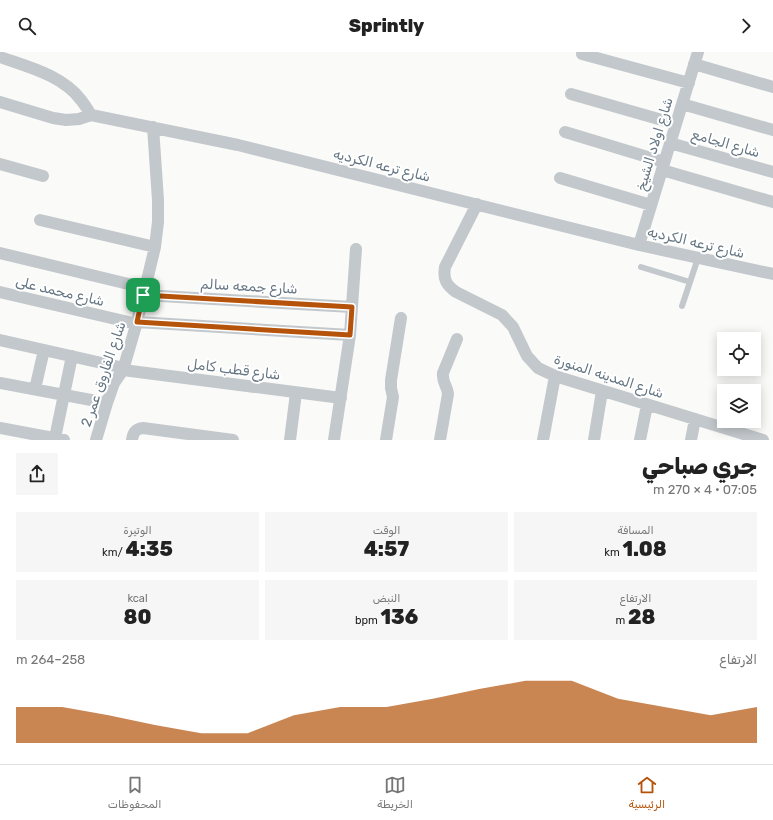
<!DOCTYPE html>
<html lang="ar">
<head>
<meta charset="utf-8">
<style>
	body { margin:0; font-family:Rubik,Cairo,sans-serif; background:#f6f6f6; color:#222; direction:rtl; height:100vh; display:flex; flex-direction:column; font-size:15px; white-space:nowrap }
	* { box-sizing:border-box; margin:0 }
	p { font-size:13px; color:#767676 }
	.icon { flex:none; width:22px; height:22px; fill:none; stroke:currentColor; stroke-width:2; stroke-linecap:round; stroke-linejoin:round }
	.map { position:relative; height:388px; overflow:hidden; direction:ltr }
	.side { display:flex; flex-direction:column; background:#fff; flex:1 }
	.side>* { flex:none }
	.fabs { position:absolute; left:717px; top:280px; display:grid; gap:8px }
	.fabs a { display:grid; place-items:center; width:44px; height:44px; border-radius:0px; background:#fff; box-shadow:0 2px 10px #0003; font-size:20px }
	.pin { position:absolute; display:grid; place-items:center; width:34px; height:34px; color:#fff; margin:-17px; border-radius:8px; box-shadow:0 2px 6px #0006 }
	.round { display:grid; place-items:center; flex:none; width:42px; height:42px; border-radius:0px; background:#f6f6f6 }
	.overview { display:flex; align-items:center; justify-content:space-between; height:68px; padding:0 16px }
	h1 { font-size:22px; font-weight:800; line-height:30px }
	.stats { display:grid; grid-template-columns:repeat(3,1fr); gap:6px; height:68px; padding:4px 16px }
	.stats div { display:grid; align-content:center; border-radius:0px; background:#f6f6f6; text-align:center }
	.stats b { font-size:20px; font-weight:800 }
	.stats small { font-size:11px; font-weight:400 }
	.stats p { font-size:11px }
	.chart { height:112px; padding:8px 16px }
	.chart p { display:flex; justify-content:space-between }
	.chart svg { width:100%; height:72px; margin-top:4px; fill:#b45309; opacity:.7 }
	header { display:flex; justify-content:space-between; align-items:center; height:52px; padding:0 16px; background:#fff; font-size:18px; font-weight:800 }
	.menu { display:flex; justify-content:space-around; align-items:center; height:56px; border-top:1px solid #e0e0e0; background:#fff; font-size:11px; color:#767676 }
	.menu a { display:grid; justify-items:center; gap:2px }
	.menu .on { color:#b45309 }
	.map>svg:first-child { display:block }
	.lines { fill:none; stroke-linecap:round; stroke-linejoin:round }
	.lane { stroke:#c3c8cc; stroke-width:6 }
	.street { stroke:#c3c8cc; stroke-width:12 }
	.route-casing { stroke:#fff; stroke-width:8 }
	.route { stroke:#b45309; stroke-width:5 }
	.labels { text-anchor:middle; stroke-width:4; stroke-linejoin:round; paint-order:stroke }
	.street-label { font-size:14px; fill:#657683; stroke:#fff }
</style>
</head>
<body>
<header><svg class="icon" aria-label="forward" viewBox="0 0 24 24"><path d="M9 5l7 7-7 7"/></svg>Sprintly<svg class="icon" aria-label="search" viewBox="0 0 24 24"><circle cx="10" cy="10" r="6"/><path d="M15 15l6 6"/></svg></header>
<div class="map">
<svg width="773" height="388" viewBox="0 0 773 388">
	<rect width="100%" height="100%" fill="#fafaf8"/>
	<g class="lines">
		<path class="lane" d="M641 215 690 230
			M682 254 698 206"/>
		<path class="street" d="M582 2 689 31
			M0 5C28 15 62 23 81 48 85 53 88 58 91 63L238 93 639 193 773 222
			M694 12 773 35
			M571 42 676 72
			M0 50 53 66 66 68 79 67 91 63
			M682 52 773 78
			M565 80 664 110
			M670 91 773 120
			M0 112 43 124
			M662 118 773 150
			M560 126 651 153
			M477 152 445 215C443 227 446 233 456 240L502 263 513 275 527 304 538 316 555 324 763 388
			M40 168 155 195
			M639 193 698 0
			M0 201 145 236
			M0 240 137 272
			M143 243 352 255
			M137 270 350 283
			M0 288 124 316
			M123 318 341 346
			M0 331 107 351
			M35 337 44 298
			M0 376 64 388
			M55 386 72 304
			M96 388 107 351 114 331 123 318 137 270 155 195 158 170V148L153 75
			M132 388C133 381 135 377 143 376L233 388
			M290 388 296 341
			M334 388 350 283 356 197
			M386 388 393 345 391 336V328L401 266
			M440 388 448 342C447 332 442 332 443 321L457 287
			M543 388 555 324
			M594 388 602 339
			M640 388 647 353
			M691 388 695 367"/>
	</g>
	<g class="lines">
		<g class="route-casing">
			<path id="route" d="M143 243 352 255 350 283 137 270Z"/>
		</g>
		<use href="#route" class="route"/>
	</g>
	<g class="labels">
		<g class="street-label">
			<text transform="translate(726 91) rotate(16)" y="5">شارع الجامع</text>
			<text transform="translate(654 92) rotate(-73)" y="5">شارع اولاد الشيخ</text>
			<text transform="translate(382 113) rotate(14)" y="5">شارع ترعه الكرديه</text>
			<text transform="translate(696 190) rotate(13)" y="5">شارع ترعه الكرديه</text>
			<text transform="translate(249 234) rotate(3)" y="5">شارع جمعه سالم</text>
			<text transform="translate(60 239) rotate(13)" y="5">شارع محمد على</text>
			<text transform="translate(234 317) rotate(7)" y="5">شارع قطب كامل</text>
			<text transform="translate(103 322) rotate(-71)" y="5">شارع الفاروق عمر 2</text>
			<text transform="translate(609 324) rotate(18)" y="5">شارع المدينه المنورة</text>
		</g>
	</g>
</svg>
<div class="fabs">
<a><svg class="icon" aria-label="locate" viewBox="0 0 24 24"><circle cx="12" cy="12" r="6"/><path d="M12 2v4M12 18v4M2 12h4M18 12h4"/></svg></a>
<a><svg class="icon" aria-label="layers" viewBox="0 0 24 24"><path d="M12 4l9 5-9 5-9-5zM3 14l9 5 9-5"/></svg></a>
</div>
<div class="pin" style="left:143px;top:243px;background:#1e9e55"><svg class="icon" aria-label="arrive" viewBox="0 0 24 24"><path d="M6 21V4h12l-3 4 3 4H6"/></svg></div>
</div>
<section class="side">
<div class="overview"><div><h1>جري صباحي</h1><p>07:05 · 4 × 270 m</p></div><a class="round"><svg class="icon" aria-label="share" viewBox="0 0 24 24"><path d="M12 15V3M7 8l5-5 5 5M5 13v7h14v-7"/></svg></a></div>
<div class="stats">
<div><p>المسافة</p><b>1.08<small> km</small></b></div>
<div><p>الوقت</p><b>4:57</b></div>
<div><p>الوتيرة</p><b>4:35<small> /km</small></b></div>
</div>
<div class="stats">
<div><p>الارتفاع</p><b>28<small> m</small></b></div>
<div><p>النبض</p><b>136<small> bpm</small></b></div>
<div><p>kcal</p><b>80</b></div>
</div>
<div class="chart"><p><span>الارتفاع</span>258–264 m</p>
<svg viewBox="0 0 160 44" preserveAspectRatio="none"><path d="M0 44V22L10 22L20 27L30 33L40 38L50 38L60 27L70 22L80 22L90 17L100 11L110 6L120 6L130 17L140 22L150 27L160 22V44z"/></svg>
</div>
</section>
<nav class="menu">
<a class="on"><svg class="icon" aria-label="home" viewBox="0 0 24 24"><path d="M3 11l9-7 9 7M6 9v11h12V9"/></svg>الرئيسية</a>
<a><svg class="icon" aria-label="map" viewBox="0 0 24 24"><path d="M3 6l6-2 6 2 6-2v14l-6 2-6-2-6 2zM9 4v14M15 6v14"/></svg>الخريطة</a>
<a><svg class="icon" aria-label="saved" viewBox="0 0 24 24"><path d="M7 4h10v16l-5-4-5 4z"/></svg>المحفوظات</a>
</nav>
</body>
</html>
